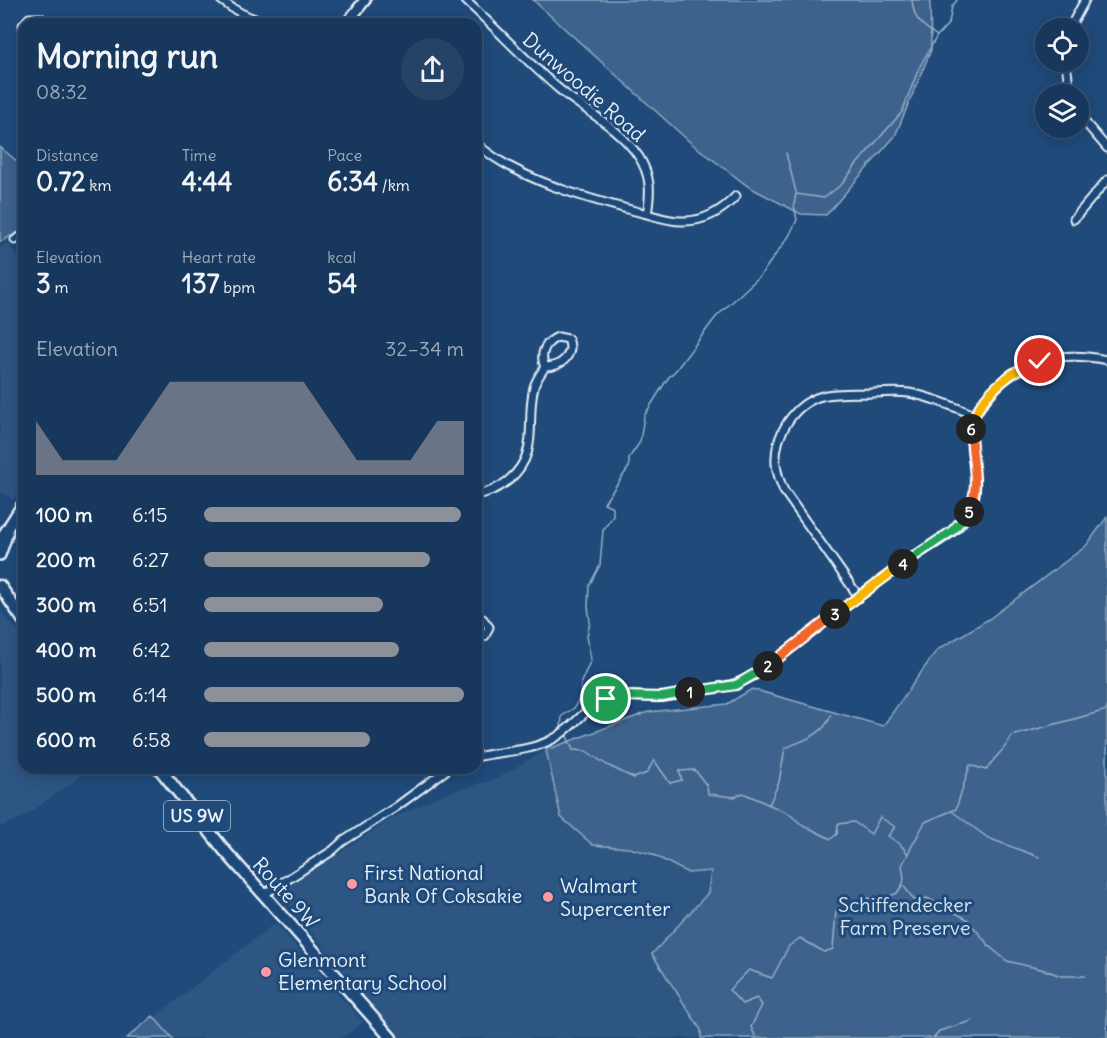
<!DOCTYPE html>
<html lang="en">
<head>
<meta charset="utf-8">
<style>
	body { margin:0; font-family:Delius,sans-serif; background:#244365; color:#f1f3f6; height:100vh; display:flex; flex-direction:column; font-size:22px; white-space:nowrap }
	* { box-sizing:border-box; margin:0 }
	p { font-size:20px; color:#9eacbb }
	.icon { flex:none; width:33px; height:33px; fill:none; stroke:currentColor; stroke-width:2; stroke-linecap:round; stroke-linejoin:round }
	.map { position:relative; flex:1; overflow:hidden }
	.panel { position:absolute; left:18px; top:18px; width:464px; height:756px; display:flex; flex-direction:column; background:#17385c; border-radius:18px; box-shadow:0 3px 15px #0003,0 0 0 2px #365272 }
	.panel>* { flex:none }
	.tools { position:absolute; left:1035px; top:18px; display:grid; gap:12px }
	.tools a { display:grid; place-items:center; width:54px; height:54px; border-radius:50%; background:#17385c; box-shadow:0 3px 15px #0003,0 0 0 2px #365272; font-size:30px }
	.pin { position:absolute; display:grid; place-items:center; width:51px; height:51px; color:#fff; margin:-26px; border:3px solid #fff; border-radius:50%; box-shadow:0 2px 6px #0007 }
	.km { position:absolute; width:30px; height:30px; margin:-15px; border-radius:50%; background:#222; color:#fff; font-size:16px; line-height:30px; text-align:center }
	.round { display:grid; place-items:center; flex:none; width:63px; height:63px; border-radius:32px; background:#244365 }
	.head { display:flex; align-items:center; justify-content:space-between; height:102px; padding:0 18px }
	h1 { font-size:33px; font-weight:700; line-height:45px }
	.figures { display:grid; grid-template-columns:repeat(3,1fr); gap:9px; height:102px; padding:6px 18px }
	.figures div { display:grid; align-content:center }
	.figures b { font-size:26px; font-weight:700 }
	.figures small { font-size:16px; font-weight:400 }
	.figures p { font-size:16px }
	.chart { height:168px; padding:12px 18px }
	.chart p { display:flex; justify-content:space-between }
	.chart svg { width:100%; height:108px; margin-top:6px; fill:#8c9099; opacity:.7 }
	ul { padding:0 18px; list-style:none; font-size:20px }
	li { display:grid; grid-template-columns:96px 72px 1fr; align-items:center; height:45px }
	li i { height:15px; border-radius:8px; background:#8c9099 }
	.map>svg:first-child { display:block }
	.built { fill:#2e5683 }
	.green { fill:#3c628c; stroke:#92aac2; stroke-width:1.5 }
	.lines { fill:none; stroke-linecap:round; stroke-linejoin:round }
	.stream { stroke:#9ab0c7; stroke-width:1.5 }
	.street-casing { stroke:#e8f1f8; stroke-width:11 }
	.secondary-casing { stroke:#e8f1f8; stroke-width:14 }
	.primary-casing { stroke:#e8f1f8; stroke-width:15 }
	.street { stroke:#1f4a7a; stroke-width:7 }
	.secondary { stroke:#1f4a7a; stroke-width:9 }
	.primary { stroke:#1f4a7a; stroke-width:10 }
	.split-1-casing { stroke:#fff; stroke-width:12 }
	.split-2-casing { stroke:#fff; stroke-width:12 }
	.split-3-casing { stroke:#fff; stroke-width:12 }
	.split-4-casing { stroke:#fff; stroke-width:12 }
	.split-5-casing { stroke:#fff; stroke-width:12 }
	.split-6-casing { stroke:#fff; stroke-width:12 }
	.split-7-casing { stroke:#fff; stroke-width:12 }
	.split-1 { stroke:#22a559; stroke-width:8 }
	.split-2 { stroke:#22a559; stroke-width:8 }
	.split-3 { stroke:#f0652b; stroke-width:8 }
	.split-4 { stroke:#f5b400; stroke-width:8 }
	.split-5 { stroke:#22a559; stroke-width:8 }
	.split-6 { stroke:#f0652b; stroke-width:8 }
	.split-7 { stroke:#f5b400; stroke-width:8 }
	.poi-dot { fill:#ff9aa2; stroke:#1f4a7a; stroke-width:2 }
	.labels { text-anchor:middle; stroke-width:6; stroke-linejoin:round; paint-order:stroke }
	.shield { fill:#1f4a7a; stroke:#acbfd2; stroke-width:1.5 }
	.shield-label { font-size:18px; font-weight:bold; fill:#e8f1f8 }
	.street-label { font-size:20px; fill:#e8f1f8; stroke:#1f4a7a }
	.poi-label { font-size:20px; fill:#e8f1f8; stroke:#1f4a7a; text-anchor:start }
	.park-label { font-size:20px; fill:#d7e3ed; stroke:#1f4a7a }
</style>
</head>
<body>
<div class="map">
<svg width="1107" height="1038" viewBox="0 0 1107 1038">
	<rect width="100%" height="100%" fill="#1f4a7a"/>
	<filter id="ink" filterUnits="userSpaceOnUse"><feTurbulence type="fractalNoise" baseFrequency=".0167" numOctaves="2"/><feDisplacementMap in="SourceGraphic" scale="12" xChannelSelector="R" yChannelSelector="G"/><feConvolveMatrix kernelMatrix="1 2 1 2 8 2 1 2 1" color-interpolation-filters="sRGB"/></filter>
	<g filter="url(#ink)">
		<path class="built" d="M8 243 24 269V482L13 500 0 491V247Z
			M0 611 24 636V768H83L79 778 22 818 0 827Z
			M546 750 561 817 593 845 629 848 652 854 688 873 711 871 708 893 652 954 701 1030V1038H396L371 1003 278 893 391 819 443 794 496 779Z
			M275 923 363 1022 342 1038H128Z"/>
		<path class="green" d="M533 0H930L931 50 895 136 826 215 801 214 749 187 691 143Z
			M0 147 24 167V229L0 242Z
			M1107 517V1038H701V1030L652 954 708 893 711 871 688 873 652 854 629 848 593 845 561 817 546 750 648 712 727 704 752 689 883 726 937 650 989 619 1086 546Z
			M153 1016 172 1038H127Z"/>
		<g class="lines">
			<path class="stream" d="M912 0C914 21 921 24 937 36
				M786 153 796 192
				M563 729 561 726 562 716 574 708 581 695V682L591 660 587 636 590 622 588 607 589 586 600 565 603 530 613 516V507L604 503 629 467V458L640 442 644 416 668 378 676 370 716 317 760 276 789 236 797 220 794 205 796 194 824 198 842 184 856 165 902 112 919 68 937 36 949 23 952 7 957 0
				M566 734 573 750 586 751 607 765 634 778 647 773 654 760 670 783 682 780 679 771 695 770 707 786 708 794 734 797 743 793 788 813 801 824 831 839 837 834 838 824 854 822 871 834 880 817 895 827 888 836 900 844 908 854 902 865 904 878 903 884 897 893 878 901 869 898 851 907 842 902 836 911 833 949 824 952 800 938 789 946 772 978 749 970 729 990 742 1004 757 998 762 1005 751 1027 756 1038
				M769 805 779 782 785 748C804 740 824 735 831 715
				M953 812 988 838 1039 857
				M908 853 925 822 956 809 970 765 986 770C994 757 1005 750 1012 736L1107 710
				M903 885 914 900 927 898 967 919 990 947 1007 961 1045 970 1061 976H1085
				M934 1038 939 1031 972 1021"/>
			<g class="street-casing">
				<path id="street" d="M221 0C237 13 253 20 273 24
					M465 0C497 29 526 61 559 89 584 110 620 128 639 157 651 176 651 192 647 214
					M1071 28 1074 20 1085 0
					M24 36 23 25 29 18H41L46 24
					M1066 62 1070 94
					M1078 114 1107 148
					M476 143C515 179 588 199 639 212 653 215 669 222 684 221 705 221 722 211 736 196
					M1074 219 1107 180
					M15 240 24 235
					M558 337 568 339C575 355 561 367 545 367 539 354 545 342 558 337Z
					M476 495C489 493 499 488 509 480 541 452 525 422 534 387 536 380 541 373 545 367
					M859 597 784 491C780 482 777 474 776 464 774 436 793 404 822 396 838 392 856 394 872 393 884 393 897 391 909 393 932 397 954 407 975 415
					M476 617 483 619 489 627 485 636 476 641
					M476 757C500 751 528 752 551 740 574 729 585 705 610 698 625 694 640 697 656 697 668 697 680 694 692 692 717 687 734 687 757 674 776 660 793 646 812 632 842 609 873 586 903 564 921 550 944 541 960 525 989 494 968 463 971 429 972 416 980 407 988 397 1018 359 1061 350 1107 360
					M263 895 332 851 342 842 396 807 449 768"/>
			</g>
			<g class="secondary-casing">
				<path id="secondary" d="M346 24 365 0
					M0 540 24 502
					M0 555 8 532"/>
			</g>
			<g class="primary-casing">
				<path id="primary" d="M0 586 24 621
					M159 768 225 851 391 1038"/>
			</g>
			<use href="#street" class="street"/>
			<use href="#secondary" class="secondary"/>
			<use href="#primary" class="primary"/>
		</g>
	</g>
	<g class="lines" filter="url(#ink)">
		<g class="split-1-casing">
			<path id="split-1" d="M606 699 620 696 662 697 690 692"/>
		</g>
		<g class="split-2-casing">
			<path id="split-2" d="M690 692 736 685 768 666"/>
		</g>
		<g class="split-3-casing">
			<path id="split-3" d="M768 666 835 614"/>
		</g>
		<g class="split-4-casing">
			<path id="split-4" d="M835 614 903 564"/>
		</g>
		<g class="split-5-casing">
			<path id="split-5" d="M903 564 952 531 969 512"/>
		</g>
		<g class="split-6-casing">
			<path id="split-6" d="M969 512C981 483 971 458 971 429"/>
		</g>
		<g class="split-7-casing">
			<path id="split-7" d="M971 429C976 398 1011 369 1040 361"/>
		</g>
		<use href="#split-1" class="split-1"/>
		<use href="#split-2" class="split-2"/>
		<use href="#split-3" class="split-3"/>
		<use href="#split-4" class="split-4"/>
		<use href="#split-5" class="split-5"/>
		<use href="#split-6" class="split-6"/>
		<use href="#split-7" class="split-7"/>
	</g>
	<g class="poi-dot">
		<circle cx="352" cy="884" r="6"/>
		<circle cx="548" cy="897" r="6"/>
		<circle cx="266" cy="972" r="6"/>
	</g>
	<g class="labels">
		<rect class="shield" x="164" y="801" width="66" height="30" rx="4.5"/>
		<g class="shield-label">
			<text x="197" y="822">US 9W</text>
		</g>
		<g class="street-label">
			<text transform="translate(584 87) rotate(41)" y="7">Dunwoodie Road</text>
			<text transform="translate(286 893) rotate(48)" y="7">Route 9W</text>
		</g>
		<g class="poi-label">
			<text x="364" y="880">First National<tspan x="364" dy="23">Bank Of Coksakie</tspan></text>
			<text x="560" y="893">Walmart<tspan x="560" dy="23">Supercenter</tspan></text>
			<text x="278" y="967">Glenmont<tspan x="278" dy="23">Elementary School</tspan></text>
		</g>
		<g class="park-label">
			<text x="905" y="912">Schiffendecker<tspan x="905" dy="23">Farm Preserve</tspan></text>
		</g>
	</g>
</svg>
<div class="tools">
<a><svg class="icon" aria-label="locate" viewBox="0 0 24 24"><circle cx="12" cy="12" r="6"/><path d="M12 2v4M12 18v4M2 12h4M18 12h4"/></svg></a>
<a><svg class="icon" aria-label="layers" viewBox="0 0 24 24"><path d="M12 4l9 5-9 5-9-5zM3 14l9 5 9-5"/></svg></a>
</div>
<div class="pin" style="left:606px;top:699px;background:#1e9e55"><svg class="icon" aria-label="arrive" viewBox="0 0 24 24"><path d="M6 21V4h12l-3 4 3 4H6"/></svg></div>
<div class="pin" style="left:1040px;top:361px;background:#d93025"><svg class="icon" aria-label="check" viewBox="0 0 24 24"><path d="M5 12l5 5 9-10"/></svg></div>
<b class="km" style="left:690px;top:692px">1</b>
<b class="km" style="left:768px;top:666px">2</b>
<b class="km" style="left:835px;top:614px">3</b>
<b class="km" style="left:903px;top:564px">4</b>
<b class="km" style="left:969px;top:512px">5</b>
<b class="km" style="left:971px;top:429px">6</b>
<section class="panel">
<div class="head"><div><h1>Morning run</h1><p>08:32</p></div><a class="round"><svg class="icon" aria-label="share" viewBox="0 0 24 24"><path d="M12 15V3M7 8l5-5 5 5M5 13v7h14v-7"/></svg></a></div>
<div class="figures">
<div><p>Distance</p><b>0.72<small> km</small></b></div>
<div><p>Time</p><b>4:44</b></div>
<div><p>Pace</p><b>6:34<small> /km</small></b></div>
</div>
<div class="figures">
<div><p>Elevation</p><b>3<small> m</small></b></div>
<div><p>Heart rate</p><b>137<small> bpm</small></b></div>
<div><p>kcal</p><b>54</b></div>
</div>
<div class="chart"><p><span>Elevation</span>32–34 m</p>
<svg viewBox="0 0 160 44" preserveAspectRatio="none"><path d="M0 44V22L10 38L20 38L30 38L40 22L50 6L60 6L70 6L80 6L90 6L100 6L110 22L120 38L130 38L140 38L150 22L160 22V44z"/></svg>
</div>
<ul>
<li><b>100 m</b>6:15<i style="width:99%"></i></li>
<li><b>200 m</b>6:27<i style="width:87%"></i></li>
<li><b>300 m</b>6:51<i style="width:69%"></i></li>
<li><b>400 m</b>6:42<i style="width:75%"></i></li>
<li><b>500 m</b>6:14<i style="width:100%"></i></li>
<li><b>600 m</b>6:58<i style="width:64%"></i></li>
</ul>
</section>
</div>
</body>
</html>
